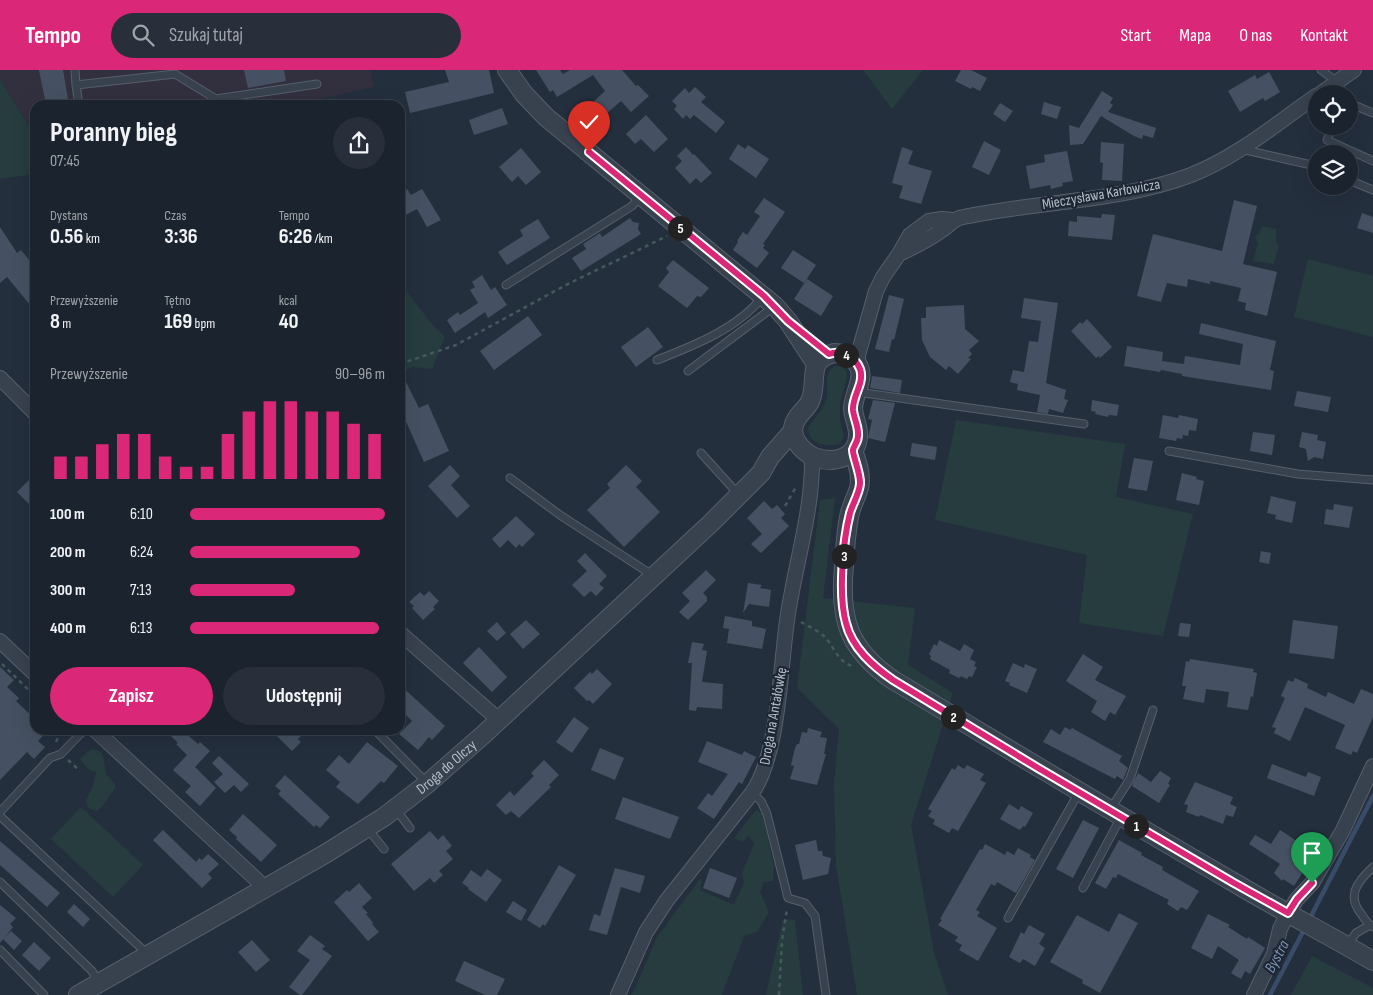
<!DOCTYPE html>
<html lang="pl">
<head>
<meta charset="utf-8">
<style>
	body { margin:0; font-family:"Sofia Sans Condensed",sans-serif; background:#282f3a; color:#f1f3f6; height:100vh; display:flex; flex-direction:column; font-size:19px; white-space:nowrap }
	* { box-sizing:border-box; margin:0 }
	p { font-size:16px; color:#a0a4aa }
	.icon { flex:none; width:28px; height:28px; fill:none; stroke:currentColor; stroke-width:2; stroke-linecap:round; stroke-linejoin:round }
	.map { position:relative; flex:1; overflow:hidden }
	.side { position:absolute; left:30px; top:30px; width:375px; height:635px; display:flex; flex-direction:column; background:#1b232e; border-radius:15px; box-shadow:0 5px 20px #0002,0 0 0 1px #39404a }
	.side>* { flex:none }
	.fabs { position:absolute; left:1308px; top:15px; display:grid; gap:10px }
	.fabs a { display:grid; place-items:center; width:50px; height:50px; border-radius:50%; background:#1b232e; box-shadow:0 5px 20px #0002,0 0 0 1px #39404a; font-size:25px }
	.pin { position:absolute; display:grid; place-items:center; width:42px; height:42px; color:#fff; margin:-51px -21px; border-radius:50% 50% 50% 0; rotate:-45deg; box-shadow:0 0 5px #0007 }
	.pin .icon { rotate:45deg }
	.km { position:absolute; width:25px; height:25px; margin:-12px; border-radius:50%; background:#222; color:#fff; font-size:14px; line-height:25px; text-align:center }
	.round { display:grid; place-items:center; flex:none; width:52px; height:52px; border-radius:26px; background:#282f3a }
	.head { display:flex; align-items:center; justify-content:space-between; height:85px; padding:0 20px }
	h1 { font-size:28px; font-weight:700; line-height:38px }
	.stats { display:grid; grid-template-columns:repeat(3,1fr); gap:8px; height:85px; padding:5px 20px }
	.stats div { display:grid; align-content:center }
	.stats b { font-size:21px; font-weight:700 }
	.stats small { font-size:14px; font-weight:400 }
	.stats p { font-size:14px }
	.chart { height:140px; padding:10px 20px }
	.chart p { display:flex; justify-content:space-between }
	.chart svg { width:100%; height:90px; margin-top:5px; stroke:#db2777; stroke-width:6 }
	.action { display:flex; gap:10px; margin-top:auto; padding:10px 20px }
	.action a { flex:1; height:58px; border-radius:30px; background:#db2777; color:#fff; font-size:20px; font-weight:700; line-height:58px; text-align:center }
	.action a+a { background:#282f3a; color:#f1f3f6 }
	ul { padding:0 20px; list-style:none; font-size:16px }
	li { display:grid; grid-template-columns:80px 60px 1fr; align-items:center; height:38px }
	li i { height:12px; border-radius:6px; background:#db2777 }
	header { display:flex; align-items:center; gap:30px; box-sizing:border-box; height:70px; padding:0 25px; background:#db2777; color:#fff }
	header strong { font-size:24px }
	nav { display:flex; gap:28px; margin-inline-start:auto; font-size:18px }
	.search { width:350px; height:45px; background:#282f3a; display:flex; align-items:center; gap:12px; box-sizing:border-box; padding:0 18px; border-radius:28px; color:#a0a4aa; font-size:19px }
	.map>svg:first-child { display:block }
	.medical { fill:#32303f }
	.green { fill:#263c3f }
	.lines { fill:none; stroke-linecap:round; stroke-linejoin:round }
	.stream { stroke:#394c67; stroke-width:4.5 }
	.building { fill:#455162 }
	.service-casing { stroke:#565f6c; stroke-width:9 }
	.minor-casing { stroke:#565f6c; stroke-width:16 }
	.tertiary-casing { stroke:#565f6c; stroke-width:20 }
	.path { stroke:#44595c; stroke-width:2.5; stroke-dasharray:4 4; stroke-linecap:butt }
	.service { stroke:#38414e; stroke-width:7 }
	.minor { stroke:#38414e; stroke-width:14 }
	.tertiary { stroke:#38414e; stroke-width:18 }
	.route-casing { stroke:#fff; stroke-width:10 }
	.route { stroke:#db2777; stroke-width:6 }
	.labels { text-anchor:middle; stroke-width:4.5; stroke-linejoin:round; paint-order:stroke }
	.street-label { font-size:15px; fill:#b4bcc9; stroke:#1d2633 }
	.water-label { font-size:16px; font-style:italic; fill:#7c92b1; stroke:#1d2633 }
</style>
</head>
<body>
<header>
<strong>Tempo</strong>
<div class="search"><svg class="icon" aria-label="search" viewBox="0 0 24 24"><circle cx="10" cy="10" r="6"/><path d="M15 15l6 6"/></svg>Szukaj tutaj</div>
<nav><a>Start</a><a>Mapa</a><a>O nas</a><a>Kontakt</a></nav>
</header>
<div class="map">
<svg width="1373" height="925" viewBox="0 0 1373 925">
	<rect width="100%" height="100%" fill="#242f3e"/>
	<path class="medical" d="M0 0H370L374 17 291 35H35V66L0 9Z"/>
	<path class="green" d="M863 0H923L892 39Z
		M0 9 35 66V104L0 109Z
		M1262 156 1276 159V172L1279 176 1274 194 1253 191 1258 173 1255 167 1259 164Z
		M1308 189 1373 206V267L1294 247Z
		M400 213 435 258 445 266 432 299 412 297 400 303Z
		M835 296 842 297 847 302V308L840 333V350L844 366 840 374C827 377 808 375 808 358 814 347 825 339 827 326 828 315 823 303 835 296Z
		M956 350 1125 374 1116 427 1193 444 1163 566 1079 553 1087 485 935 450Z
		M835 428 823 528 915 538 908 595 953 623 911 755 934 882 948 925H857L836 795 834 713 839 659 797 618 820 430Z
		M93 679 101 682 103 685 106 704 115 714V718L102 737 96 741 88 738 86 730 93 716 96 702 88 699 80 689 88 681Z
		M81 737 143 795 113 827 51 769Z
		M756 740 763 744 774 797 773 811 764 812 760 822 769 842 757 862 744 866 722 925H632L657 867 700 809 702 810 700 820 734 835 744 812 742 803 754 774 749 766 742 772 734 768Z
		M783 849 795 850 803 925H766Z
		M1312 886 1373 918V925H1291Z"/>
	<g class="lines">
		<path class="stream" d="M1309 850 1373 726
			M1270 925 1306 856"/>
	</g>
	<path class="building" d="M39 0H63L69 35H46Z
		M244 0H284L286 11 248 18Z
		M445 0H489L494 23 410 43 405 22 449 12Z
		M536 0H560L563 4 570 0H622L636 16 638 15 649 26 631 42 621 31 605 45 593 32 605 21 593 5 557 27 553 20 550 22Z
		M961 0H971L987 8 980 21 972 17 971 19 955 11Z
		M1269 2 1280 22 1265 31 1263 28 1240 42 1228 21 1255 5 1257 9Z
		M695 17 706 27 701 32 725 52 716 63 694 45 690 49 686 45 683 49 674 39 677 36 672 31 685 18 689 23Z
		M1102 21 1113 28 1110 33 1113 35 1108 42 1156 58 1153 68 1143 65 1142 69 1134 66 1101 46 1083 74 1070 75 1069 55 1079 58Z
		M1044 32 1061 37 1057 49 1041 44Z
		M1000 33 1013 41 1005 52 993 44Z
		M502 38 508 54 474 65 469 50Z
		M646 45 668 69 654 82 641 69 635 74 626 64Z
		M984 71 1001 80 989 105 972 97Z
		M1101 72 1124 74 1122 111 1102 110 1103 93 1100 92Z
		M738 74 745 79 748 75 769 89 756 108 729 89Z
		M686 77 693 85 694 84 712 103 701 113 696 108 690 114 675 98 682 91 677 86Z
		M902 77 913 81 908 94 932 101 921 134 899 128 903 116 892 113Z
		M521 78 541 102 526 115 518 106 512 112 499 97Z
		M1067 81 1073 111 1062 113 1063 116 1051 119 1050 115 1030 119 1026 96 1045 92 1044 85Z
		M407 119 411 125 422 119 441 150 427 157 417 139 400 148V123Z
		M764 128 785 142 763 174 765 175 763 178 769 183 757 198 733 180 738 172 737 171 743 162 747 165 760 146 754 142Z
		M1234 130 1257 136 1243 194 1277 202 1267 246 1245 240 1246 233 1238 231 1241 218 1210 211V214L1188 209 1187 217 1167 213 1161 232 1137 226 1153 164 1222 181Z
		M1362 143 1373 147V163L1357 158Z
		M1102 144 1115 145 1112 170 1068 166 1069 151 1077 152V146L1101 148Z
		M630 148 633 152 639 153 638 159 641 164 581 201 572 188 586 179 583 174 600 163 602 167Z
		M538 149 550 168 507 195 498 182 523 166 520 160Z
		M0 157 17 183 21 180 35 197V241L7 207 0 213Z
		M793 180 816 195 804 213 781 198Z
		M673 190 709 218 701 227 697 226 687 238 658 216 669 202 666 198Z
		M482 205 491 220 495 217 507 235 488 248 485 242 455 263 447 250 458 242 460 245 478 233 470 220 475 217 472 212Z
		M807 209 833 226 821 246 794 229Z
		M889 225 904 229 894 270 892 269 889 282 875 279Z
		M1024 228 1058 233 1046 313 1066 320 1064 329 1068 330 1063 343 1049 339 1048 344 1037 342 1040 325 1017 320 1018 314 1010 312 1013 300 1024 302 1029 271 1038 272 1041 251 1021 248Z
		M964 235 965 259 979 271 969 280 972 284 968 288 971 289 958 304 949 296 946 300 930 287 922 270 921 248H926V237Z
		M528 246 542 265 494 300 480 281Z
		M1087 249 1112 277 1100 288 1099 286 1096 288 1071 261 1080 252 1082 254Z
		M1201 253 1276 271 1270 300 1274 301 1271 320 1182 306V304L1161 300 1160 302 1124 296 1127 276 1163 282 1162 291 1184 294 1185 286 1240 295 1243 274 1199 264Z
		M648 257 663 277 636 297 621 277Z
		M400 300 419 338 428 334 449 381 424 392 400 338Z
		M872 306 902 310 900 323 870 318Z
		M1297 321 1331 327 1328 342 1294 336Z
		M873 330 895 333 885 372 868 368 872 350 868 349Z
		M1092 330 1119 335 1117 346 1109 345 1108 347 1095 344 1096 342 1091 341Z
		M1163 345 1178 348 1179 345 1198 349 1196 361 1189 360 1188 366 1183 365 1182 369 1177 368 1176 371 1159 368Z
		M1253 362 1275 365 1272 385 1250 381Z
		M1302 362 1318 365 1317 370 1326 372 1323 389 1314 387 1308 391 1306 379 1299 377Z
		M912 373 937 377 935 390 910 386Z
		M1134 388 1153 391 1147 421 1128 418Z
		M450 395 460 406 451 415 470 436 457 448 428 416Z
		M626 395 642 411 636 417 660 442 624 477 587 440 610 418 607 414Z
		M1182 403 1197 407 1196 409 1204 411 1199 435 1176 430Z
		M35 404V440L17 422Z
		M1271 426 1296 432 1292 453 1275 449 1276 445 1267 443Z
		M764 431 772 439 777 435 785 444 781 448 789 456 761 483 751 474 762 464 747 448Z
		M1334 434 1353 437 1349 458 1324 454 1326 439 1333 440Z
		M516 446 535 464 522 477 519 474 516 478 508 470 500 478 492 469Z
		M1261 481 1271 483 1269 494 1259 492Z
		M585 483 607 506 599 514 604 518 596 526 591 521 584 527 572 515 587 501 577 491Z
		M706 500 716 510 703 523 707 527V531L688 550 679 542 690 531 682 523Z
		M748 513 762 515 760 518 771 520 769 537 749 534 743 543Z
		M429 521 439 531 433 537 435 539 423 550 412 538 414 536 409 532 420 522 424 526Z
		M725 546 752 551V556L766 559 762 579 727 573 729 559 723 558Z
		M526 550 540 564 523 579 510 564Z
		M1293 550 1338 556 1334 589 1289 583Z
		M497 552 506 563 497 571 487 561Z
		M1180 553 1191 554 1189 567 1178 566Z
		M939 570 960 581 964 574 974 580 970 589 976 592 974 596 977 597 972 607 969 606 967 609 961 606 959 608 949 603 950 600 930 589 931 586 929 584 934 574 937 576Z
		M692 572 704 574 702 580 707 581 702 612 723 614 722 639 697 637 696 641 689 640 692 593H688Z
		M479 577 507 607 492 622 463 593Z
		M1083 584 1103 597 1095 610 1126 626 1115 645 1110 642 1105 651 1091 642 1097 631 1066 611Z
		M1190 589 1254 599 1253 602 1257 603 1253 627 1251 626 1248 640 1227 637 1229 622 1206 619 1204 633 1183 629 1186 616H1182L1186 591 1189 592Z
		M1013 593 1024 598 1025 594 1037 599 1027 623 1009 615 1010 613 1005 611Z
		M0 597 14 610 7 617 19 628 16 631 35 649V660H48L38 671 45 677 34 689 27 682 0 710Z
		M597 599 612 614 593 634 589 630 587 631 574 618 590 602 592 604Z
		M1295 608 1308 614 1307 618 1326 627 1328 622 1354 634 1361 619 1373 624V647L1357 683 1353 681 1351 685 1335 678 1345 655 1305 637 1290 671 1274 663 1276 658 1272 657 1285 628 1281 626 1288 610 1293 612Z
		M400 615 445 656 432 670 429 667 418 680 399 664 412 651 400 639Z
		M574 647 589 658 572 683 556 672Z
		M1065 657 1070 660 1072 658 1122 686 1119 691 1128 698 1123 710 1117 706 1115 709 1043 672 1051 659 1060 665Z
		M808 658 822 662 820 667 827 668 824 684H826L817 715 790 709 794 696 791 695 795 678 797 674H799L802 662 807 663Z
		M165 660H182L198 674 200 672 210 681 195 697 216 718 200 736 185 722 191 716 173 700 187 685 176 674 178 673Z
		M271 660H307L298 669 301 672 292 681Z
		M707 671 742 685 744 681 756 687 742 714 739 712 714 749 697 738 708 723 712 726 728 704 698 692Z
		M367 672 398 696 384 713 381 711 358 734 336 717 340 712 326 700 339 685 349 694Z
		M600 678 624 688 615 710 591 700Z
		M219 686 249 714 241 722 234 715 225 723 214 712 223 704 212 693Z
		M544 690 559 705 549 715 551 717 519 748 511 741 506 745 496 735 510 721 514 726 534 706 531 703Z
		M1272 694 1306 707 1308 702 1321 707 1314 726 1267 708Z
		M958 695 964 699 967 695 984 704 980 710 986 713 958 761 952 758 949 763 933 754 935 750 928 746 932 741 928 739 952 698 955 700Z
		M1160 701 1171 708 1168 714 1170 715 1159 733 1132 716 1138 703 1151 712Z
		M285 705 330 747 320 758 316 755 314 757 278 724 281 721 275 716Z
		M1195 712 1233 727 1230 734 1237 737 1233 747 1226 745 1223 754 1200 745 1199 747 1186 742 1188 735 1184 734Z
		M623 727 679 747 670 769 615 749Z
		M1009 734 1019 740 1021 736 1033 743 1025 757 1023 756 1020 760 1000 749Z
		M243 744 277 775 261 792 236 769 237 767 229 760Z
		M1083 750 1099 758 1073 808 1056 799Z
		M163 760 196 792 199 788 202 790 208 784 219 794 208 804 212 808 202 818 153 770Z
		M1280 760 1315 783 1294 816 1283 809 1282 811 1274 803 1280 794 1249 774 1255 765 1271 774Z
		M430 761 438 770 443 765 452 776 446 781 453 789 439 801 443 805 434 813 430 808 414 821 391 794Z
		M816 770 818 781H822L823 786 831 788 828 804 803 810 795 775Z
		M1119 770 1142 783 1141 785 1163 797 1162 800 1199 821 1187 840 1181 837 1178 841 1167 834 1169 830 1118 804 1116 808 1113 807 1106 819 1095 813Z
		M0 771 60 823 47 837 0 795Z
		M985 774 1005 785 1007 781 1014 785 1018 778 1031 785 1030 787 1035 790 1016 823 997 812 995 816 991 814 976 840 980 842 977 846 997 858 978 891 959 880 962 875 955 871 958 867 938 855 942 850 940 849 980 779 982 780Z
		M559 795 576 805 545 856 543 854 540 858 527 850Z
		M615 798 645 806 640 823 621 817 607 865 589 860 594 844 600 846Z
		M710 798 737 808 729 828 703 818Z
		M487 799 502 810 486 832 468 819 469 818 462 813 471 800 481 807Z
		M359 813 372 828 362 837 368 843 366 844 373 853 372 854 379 862 368 871 334 832 347 820 349 822Z
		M513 831 527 840 521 851 506 842Z
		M74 834 90 849 83 857 67 842Z
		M0 835 16 848 10 854 13 857 0 873Z
		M1119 843 1138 853 1100 923 1082 913 1083 910 1050 892 1077 845 1109 862Z
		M1208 844 1230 855 1228 857 1247 869 1248 867 1265 878 1250 904 1245 901 1241 909 1231 903 1239 890 1218 876 1212 889 1191 878Z
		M1029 855 1045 864 1039 874 1045 878 1035 896 1023 889 1020 893 1009 887 1021 862 1024 864Z
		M11 861 22 871 14 880 3 869Z
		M310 865 325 876 322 879 332 886 302 925H300L289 917 310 890 297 881Z
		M252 870 270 890 256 902 238 882Z
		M34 872 51 888 39 901 22 885Z
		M464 891 505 909 497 925H485L455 911Z"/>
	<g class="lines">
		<g class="service-casing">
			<path id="service" d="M75 0 76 15 175 4 216 29 317 14
				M1321 0 1337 12
				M76 15 79 35
				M1349 33 1373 43
				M1333 56 1327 70 1373 91
				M1241 79 1316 96
				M1349 110 1373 120
				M506 215 632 136 641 126
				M657 290C693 276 739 258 763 226
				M688 301 775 236
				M857 322 1084 354
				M1169 381 1298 404 1373 410
				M701 383 739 425
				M510 408 560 445 646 501 652 507
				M375 660 427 713
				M752 723 761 731 767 744 788 828 805 833 815 846 826 925
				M395 738 410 758
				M1110 740 1130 709 1153 640
				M0 742 50 688 61 684 84 660
				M0 746 141 878 145 886
				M367 758 384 779
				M1373 797C1357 812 1346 826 1362 845 1365 850 1368 854 1373 857
				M0 812 92 901 99 913
				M1083 818 1121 747
				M1008 848 1079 722
				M1347 876 1356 863 1370 855
				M0 880 44 925"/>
		</g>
		<g class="minor-casing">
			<path id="minor" d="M1320 24 1354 0
				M899 184C914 177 929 170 942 160 948 156 952 151 959 148 1035 131 1117 133 1191 105 1237 87 1276 54 1316 26
				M858 295V285L876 221 883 207 899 184 910 165 929 151 942 149 953 150
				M0 308 35 343
				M400 563 499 650
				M0 571 35 604
				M95 660 258 811 263 820
				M618 925 646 862 667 830 752 723C780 683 780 593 788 544 796 491 813 440 812 386
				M1254 925 1274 884 1280 859 1288 843 1297 829 1312 813 1343 760 1373 696"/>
		</g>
		<g class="tertiary-casing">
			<g id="tertiary">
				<path d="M507 0 524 24 546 47 775 236 788 251 816 294"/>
				<path d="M834 283C841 283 846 284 852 288 870 303 854 320 853 338 853 346 858 355 858 364 859 389 832 394 814 387 801 381 787 365 796 350 800 342 808 338 811 329 818 309 806 290 834 283Z"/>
				<path d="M853 380C857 392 862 405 859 418 856 428 851 436 849 447 846 463 845 479 844 496 839 549 848 579 893 610 1007 678 1120 747 1235 813 1280 840 1327 864 1373 891"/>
				<path id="s1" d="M78 925 325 784 384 747 427 714 483 665 710 454 761 403 770 387 793 361"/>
			</g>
		</g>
		<path class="path" d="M400 294 456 275 564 216 667 166
			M785 436 796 417
			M801 552C808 556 819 561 825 567 834 577 838 592 852 596
			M2 594 35 626
			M56 672 62 660
			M68 690 80 701
			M779 925 782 870 787 839"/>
		<use href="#service" class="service"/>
		<use href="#minor" class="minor"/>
		<use href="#tertiary" class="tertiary"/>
	</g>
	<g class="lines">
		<g class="route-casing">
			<path id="route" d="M589 82 764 226 788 251 829 284C841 280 855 286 860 299 865 313 852 326 853 340 854 349 859 357 858 366 858 372 854 375 853 380 852 384 861 404 860 414 859 424 853 433 850 443 843 471 838 525 846 553 852 578 873 596 893 610L1038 698 1234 813 1288 843 1297 829 1312 813"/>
		</g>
		<use href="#route" class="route"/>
	</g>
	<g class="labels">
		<g class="street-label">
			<text transform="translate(1101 124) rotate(-10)" y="5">Mieczysława Karłowicza</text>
			<text transform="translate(773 646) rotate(-80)" y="5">Droga na Antałówkę</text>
			<text dy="5" stroke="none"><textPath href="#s1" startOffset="434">Droga do Olczy</textPath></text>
		</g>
		<g class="water-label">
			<text transform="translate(1276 886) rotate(-62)" y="6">Bystra</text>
		</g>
	</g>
</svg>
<div class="fabs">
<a><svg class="icon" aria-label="locate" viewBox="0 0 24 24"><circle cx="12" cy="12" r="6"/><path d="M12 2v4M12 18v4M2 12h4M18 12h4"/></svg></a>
<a><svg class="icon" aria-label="layers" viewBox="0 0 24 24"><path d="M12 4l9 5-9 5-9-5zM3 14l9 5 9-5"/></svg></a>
</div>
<div class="pin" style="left:1312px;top:813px;background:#1e9e55"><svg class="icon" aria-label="arrive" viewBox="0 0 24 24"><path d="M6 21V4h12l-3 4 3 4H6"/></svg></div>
<div class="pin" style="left:589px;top:82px;background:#d93025"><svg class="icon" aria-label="check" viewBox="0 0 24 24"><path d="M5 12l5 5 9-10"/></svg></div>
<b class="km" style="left:1136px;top:756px">1</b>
<b class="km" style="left:953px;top:647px">2</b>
<b class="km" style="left:844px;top:486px">3</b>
<b class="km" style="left:846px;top:285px">4</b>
<b class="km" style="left:680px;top:158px">5</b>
<section class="side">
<div class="head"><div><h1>Poranny bieg</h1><p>07:45</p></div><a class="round"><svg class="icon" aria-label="share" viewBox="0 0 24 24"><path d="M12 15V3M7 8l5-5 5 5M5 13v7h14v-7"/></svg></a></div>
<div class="stats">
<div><p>Dystans</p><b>0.56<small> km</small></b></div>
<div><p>Czas</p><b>3:36</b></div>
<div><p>Tempo</p><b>6:26<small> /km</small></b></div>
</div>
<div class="stats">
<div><p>Przewyższenie</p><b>8<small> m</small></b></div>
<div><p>Tętno</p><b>169<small> bpm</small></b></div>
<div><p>kcal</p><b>40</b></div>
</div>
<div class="chart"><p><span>Przewyższenie</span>90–96 m</p>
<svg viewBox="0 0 160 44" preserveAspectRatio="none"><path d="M5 44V33M15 44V33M25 44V27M35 44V22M45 44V22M55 44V33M65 44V38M75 44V38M85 44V22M95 44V11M105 44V6M115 44V6M125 44V11M135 44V11M145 44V17M155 44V22"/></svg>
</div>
<ul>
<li><b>100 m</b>6:10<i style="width:100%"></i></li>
<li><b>200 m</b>6:24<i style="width:87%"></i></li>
<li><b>300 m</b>7:13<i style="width:54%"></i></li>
<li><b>400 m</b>6:13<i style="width:97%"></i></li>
</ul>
<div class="action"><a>Zapisz</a><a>Udostępnij</a></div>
</section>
</div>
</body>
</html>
